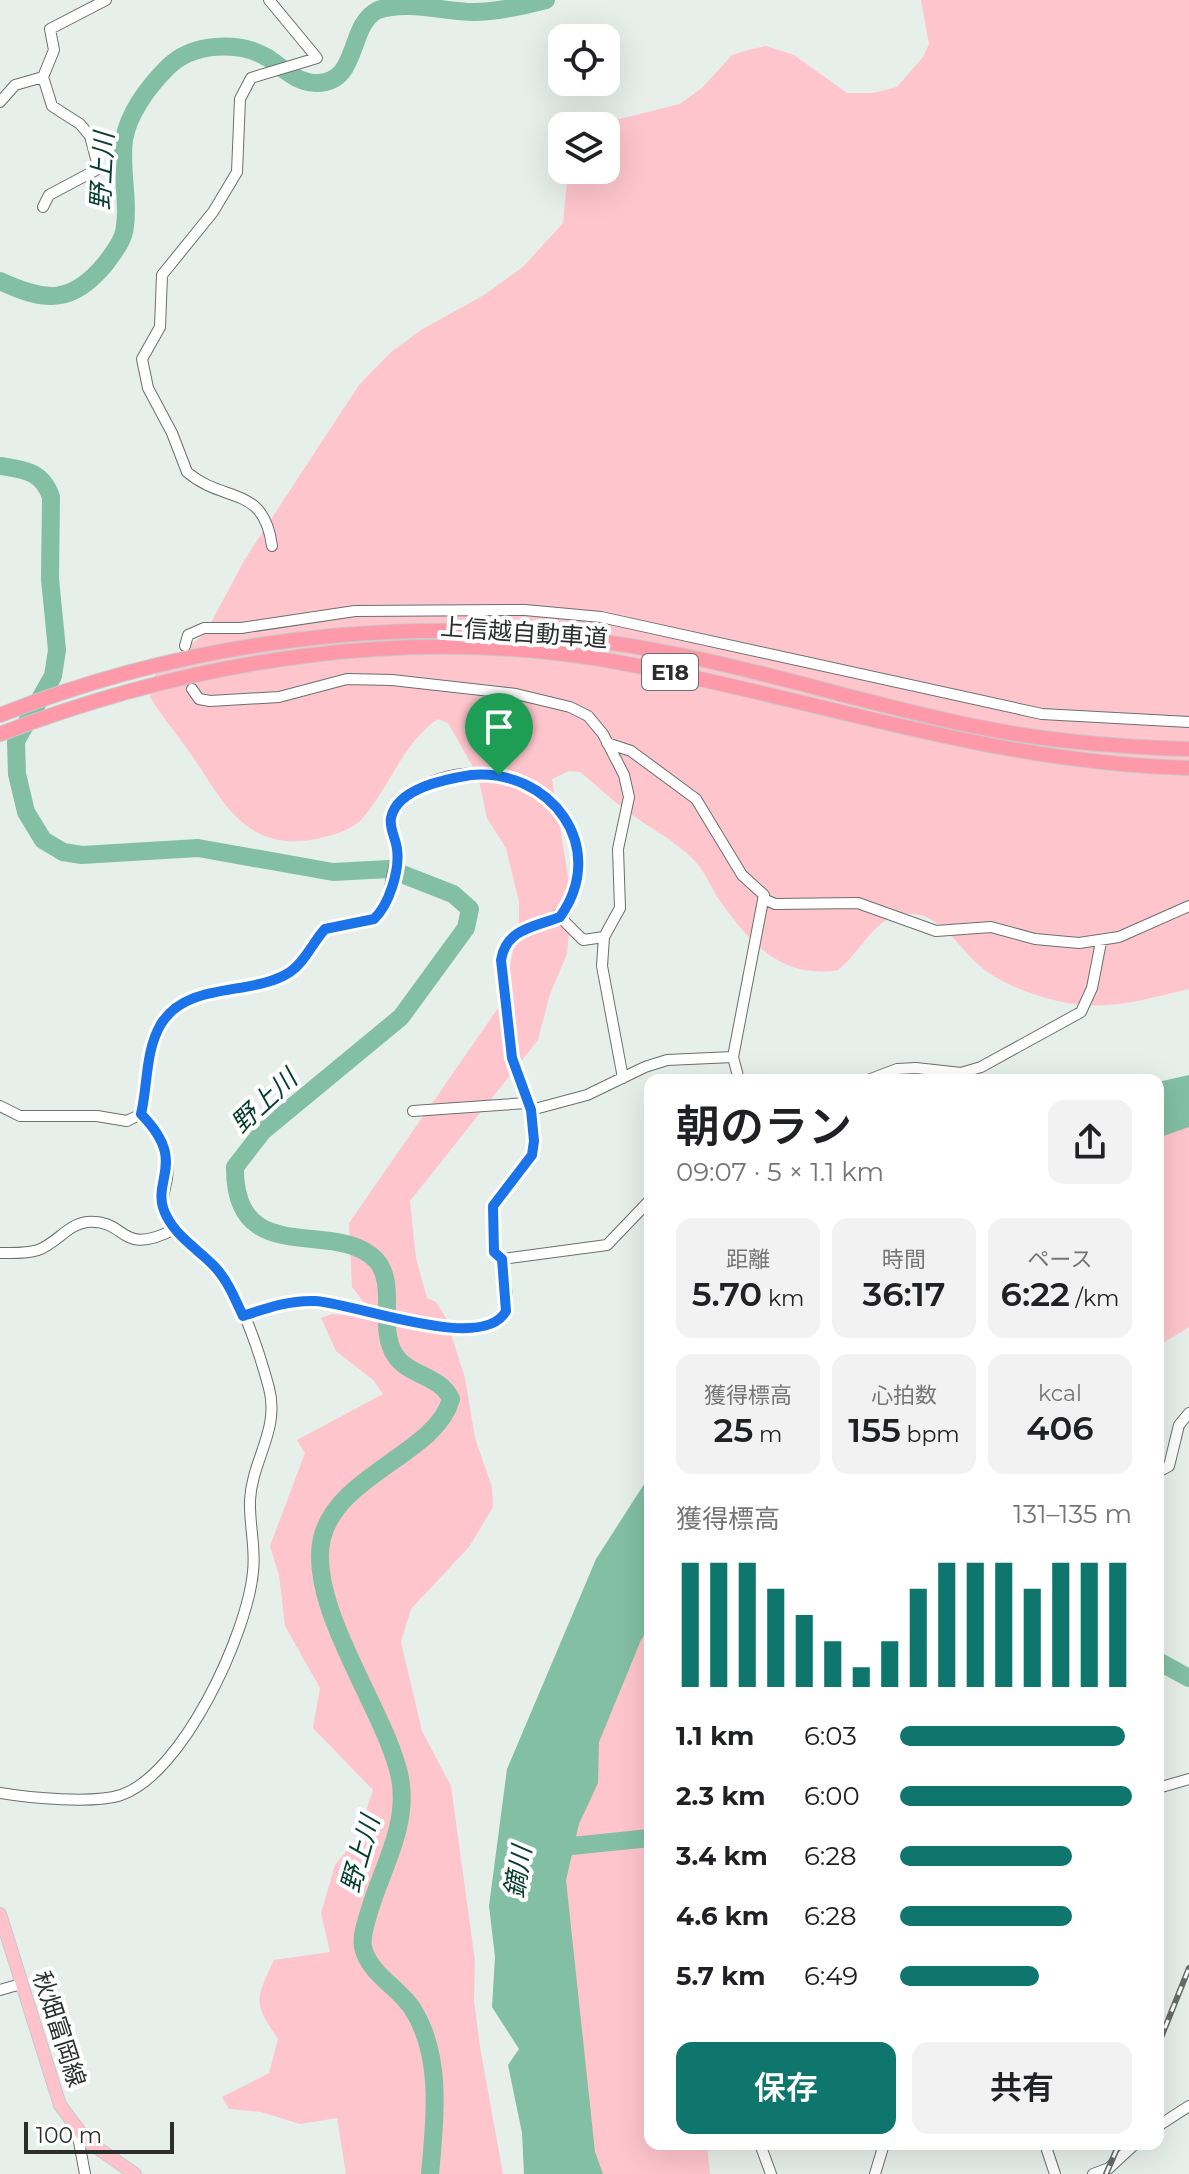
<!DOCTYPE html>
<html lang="ja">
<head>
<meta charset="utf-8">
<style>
	body { margin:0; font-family:Montserrat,"Noto Sans JP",sans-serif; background:#f2f2f2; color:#202124; height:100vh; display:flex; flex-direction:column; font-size:30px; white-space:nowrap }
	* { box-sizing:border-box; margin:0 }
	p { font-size:26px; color:#757577 }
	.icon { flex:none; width:44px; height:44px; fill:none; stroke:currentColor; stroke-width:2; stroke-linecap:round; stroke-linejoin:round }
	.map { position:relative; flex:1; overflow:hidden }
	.drawer { position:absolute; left:644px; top:1074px; width:520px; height:1076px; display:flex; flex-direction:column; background:#fff; border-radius:16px; box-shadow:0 8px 32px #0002 }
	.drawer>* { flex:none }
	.fabs { position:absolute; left:548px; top:24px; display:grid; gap:16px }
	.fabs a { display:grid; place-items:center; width:72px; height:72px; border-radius:16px; background:#fff; box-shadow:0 8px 32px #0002; font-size:40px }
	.scale { position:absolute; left:24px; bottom:20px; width:150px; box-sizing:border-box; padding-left:8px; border:4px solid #2b2e2d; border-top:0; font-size:22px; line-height:28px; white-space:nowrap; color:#2b2e2d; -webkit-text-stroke:6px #fff; paint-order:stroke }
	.pin { position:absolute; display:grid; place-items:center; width:68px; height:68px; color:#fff; margin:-82px -34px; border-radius:50% 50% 50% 0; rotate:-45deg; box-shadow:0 0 8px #0007 }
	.pin .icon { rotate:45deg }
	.round { display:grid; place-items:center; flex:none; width:84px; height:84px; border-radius:16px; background:#f2f2f2 }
	.head { display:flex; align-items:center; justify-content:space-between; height:136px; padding:0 32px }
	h1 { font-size:44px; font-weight:600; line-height:60px }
	.figures { display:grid; grid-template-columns:repeat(3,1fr); gap:12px; height:136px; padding:8px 32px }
	.figures div { display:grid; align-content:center; border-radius:16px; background:#f2f2f2; text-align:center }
	.figures b { font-size:34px; font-weight:600 }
	.figures small { font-size:22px; font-weight:400 }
	.figures p { font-size:22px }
	.chart { height:224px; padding:16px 32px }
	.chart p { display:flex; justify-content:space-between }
	.chart svg { width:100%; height:144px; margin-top:8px; stroke:#0f766e; stroke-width:6 }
	.primary-button { display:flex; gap:16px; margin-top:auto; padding:16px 32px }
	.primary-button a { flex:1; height:92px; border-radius:16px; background:#0f766e; color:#fff; font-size:32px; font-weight:600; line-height:92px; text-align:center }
	.primary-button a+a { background:#f2f2f2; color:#202124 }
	ul { padding:0 32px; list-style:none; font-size:26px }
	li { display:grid; grid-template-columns:128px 96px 1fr; align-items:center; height:60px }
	li i { height:20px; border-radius:10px; background:#0f766e }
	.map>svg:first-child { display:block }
	.green { fill:#fec5cc }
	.water { fill:#82bfa4 }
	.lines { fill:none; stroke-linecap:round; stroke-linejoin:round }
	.river { stroke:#82bfa4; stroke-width:18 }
	.minor-casing { stroke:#6a706d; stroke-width:12 }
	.major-casing { stroke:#c8c9c8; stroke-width:14 }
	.highway-casing { stroke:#c8c9c8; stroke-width:16 }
	.minor { stroke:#fff; stroke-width:10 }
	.major { stroke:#fec2cc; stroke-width:12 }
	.highway { stroke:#fe99aa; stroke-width:14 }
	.rail-casing { stroke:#676c6a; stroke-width:6 }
	.rail { stroke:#fff; stroke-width:3; stroke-dasharray:9; stroke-linecap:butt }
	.route-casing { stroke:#fff; stroke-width:16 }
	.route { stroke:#1a73e8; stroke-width:10 }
	.labels { text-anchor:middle; stroke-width:8; stroke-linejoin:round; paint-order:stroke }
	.shield { fill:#fff; stroke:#6b6d6c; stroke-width:2 }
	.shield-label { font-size:22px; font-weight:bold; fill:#2b2e2d }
	.street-label { font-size:24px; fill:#2b2e2d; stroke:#fff }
	.water-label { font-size:26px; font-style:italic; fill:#063d2b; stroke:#fff }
</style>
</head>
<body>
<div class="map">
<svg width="1189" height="2174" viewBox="0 0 1189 2174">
	<rect width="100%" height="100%" fill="#e7efeb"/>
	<path class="green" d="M921 0H1189V989C1150 998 1109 1011 1068 1003 1043 999 1010 987 989 973 957 952 940 903 895 916 871 924 858 955 838 970 785 979 753 947 723 905 711 890 707 873 693 859 676 842 657 832 638 819 617 805 599 787 580 772L569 771 552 779 572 900 567 954 550 994 538 1040 410 1201 416 1258 427 1298 436 1302 446 1318 465 1378 475 1438 492 1487 493 1507 469 1547 411 1609 401 1642 422 1731 451 1786 475 1961 474 2000 480 2047 503 2174H346L337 2118 300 2124 261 2112 229 2109 222 2097 269 2073 278 2039C253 2002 255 2001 274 1960L330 1952 321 1913 335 1865 357 1838 373 1790 313 1728 320 1688 285 1626 279 1575 270 1546 305 1453 297 1440 383 1394 373 1380 336 1351 321 1318 332 1314 364 1317 365 1304 352 1287 349 1223 503 1001 519 920V902L506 848 487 818 478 776 448 723 438 719C403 742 389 789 361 820 350 831 330 836 316 839 247 852 225 805 193 757 179 737 163 718 150 697L156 670 205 634 245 559 359 385 391 352 421 330 484 295 524 266 563 223 568 170H606V126H591L680 104 703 87 732 55 748 50 766 46 794 55 847 93H873L897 87 923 57 929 44Z
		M1189 1112V1327L1158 1346V1119Z
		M650 1575V2144H707L710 2174H536L517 1922Z"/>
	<path class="water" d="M1189 1075V1127L1158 1138V1082Z
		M650 1475V1628L641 1640 599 1742 598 1783 579 1824 566 1880 595 2152 603 2174H524L522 2133 508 2065 519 2049 492 2007 495 1957 489 1906 507 1769 596 1559Z"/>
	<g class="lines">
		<path class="river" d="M0 281C45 302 72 305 106 263 114 252 124 240 125 226 129 198 120 168 124 140 128 114 148 87 167 68 191 43 239 40 268 58 283 68 297 83 316 83 360 84 347 25 378 10 408 0 444 12 474 12 498 12 523 6 546 0
			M0 466C25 470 42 471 51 497L50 579 57 650 53 676 16 741 17 774 26 812 43 840 63 852 82 855 198 848 333 872 389 869 453 894 470 909 466 928 401 1017 263 1131 235 1167C234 1271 335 1217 376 1260 398 1284 377 1328 395 1355 408 1376 440 1375 451 1399 437 1453 338 1474 322 1538 306 1606 387 1712 400 1778 409 1825 382 1868 369 1912 366 1923 361 1936 363 1947 369 1974 398 1987 412 2008 443 2056 435 2120 430 2174
			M1158 1661 1189 1678
			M552 1848 650 1838"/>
		<g class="minor-casing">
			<path id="minor" d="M269 0 317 58 251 78 240 99 237 172 213 212 162 275 160 327 142 359 148 388 172 433 187 472C224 504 264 484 272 546
				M0 102 15 85 43 77 54 50 50 29 106 0
				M43 207 49 195 96 170 98 166 90 136 80 124 52 106 43 77
				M185 646 188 635 204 628H241L355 611 525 610 601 617 1042 714 1189 722
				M192 689 199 699 210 701 279 697 347 679 392 680 516 694 570 707 588 716 603 734 624 775 629 797 618 849 620 908 604 937 602 966 623 1078
				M607 743 631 751 696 799 742 875 764 895 733 1057 739 1080
				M766 900 775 904 858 903 936 931 991 927 1035 939 1079 943 1119 937 1189 906
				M560 917 583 940 604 937
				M868 1080 897 1069 916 1068 961 1073 981 1067 1081 1012 1092 988 1101 942
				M0 1106 20 1116H97L127 1121 141 1114
				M531 1110 587 1095 645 1067 667 1060 733 1057
				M413 1111 527 1103
				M141 1114C148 1085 145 1051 161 1024 188 980 251 996 290 972 305 963 313 942 325 929L374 919 381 912 387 901 397 854 391 817C435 740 589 769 578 877 571 941 510 910 501 960L512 1058 533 1117 534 1141 532 1155 493 1206 494 1252 502 1259C503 1273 511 1301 504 1314 483 1351 350 1302 314 1301 289 1300 267 1308 243 1316
				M0 1253C12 1253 26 1254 38 1250 56 1244 68 1224 87 1222 129 1219 118 1258 175 1229
				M502 1259 607 1245 650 1200
				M1158 1472 1169 1466 1179 1425 1189 1413
				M1158 1788 1189 1779
				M0 1793C30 1798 93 1804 121 1795 183 1774 247 1634 253 1572 256 1548 249 1524 250 1500 252 1460 280 1430 269 1388 259 1351 243 1301 219 1271 204 1252 173 1238 165 1214 160 1201 165 1191 167 1178 170 1150 160 1134 141 1114
				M0 1990 21 1984
				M1158 2126 1189 2106
				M77 2131 85 2174
				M760 2144 771 2174
				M1045 2144 1055 2174
				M875 2174 884 2144
				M1093 2174 1109 2168 1135 2144"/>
		</g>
		<g class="major-casing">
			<path id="major" d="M0 1914 60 2105 86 2140 135 2174"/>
		</g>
		<g class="highway-casing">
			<path id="highway" d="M0 715C214 631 450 608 676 654 781 675 884 709 989 729 1055 742 1122 747 1189 749
				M0 734C195 659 414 624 622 663 814 698 990 763 1189 768"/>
		</g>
		<use href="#minor" class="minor"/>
		<use href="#major" class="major"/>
		<use href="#highway" class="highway"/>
		<g class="rail-casing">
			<path id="rail" d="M1158 2045 1189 1968
				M1106 2174 1119 2144"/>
		</g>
		<use href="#rail" class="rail"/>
	</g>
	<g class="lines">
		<g class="route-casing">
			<path id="route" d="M471 775C550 768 610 847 560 917 534 927 506 929 501 960L512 1058 531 1110 534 1141 532 1155 493 1206 494 1252 502 1259 506 1311C483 1354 355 1303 315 1301 289 1300 267 1308 243 1316 235 1299 228 1281 215 1267 200 1251 178 1238 167 1217 147 1181 191 1165 141 1114 148 1085 145 1051 161 1024 188 980 252 997 290 972 305 962 313 942 325 929L374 919C389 905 400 870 397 849 396 839 389 828 391 818 397 788 446 779 471 775Z"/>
		</g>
		<use href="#route" class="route"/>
	</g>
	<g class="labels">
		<rect class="shield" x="642" y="654" width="56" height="36" rx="6"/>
		<g class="shield-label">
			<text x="670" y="680">E18</text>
		</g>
		<g class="street-label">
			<text transform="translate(524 633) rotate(4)" y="8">上信越自動車道</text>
			<text transform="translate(59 2029) rotate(72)" y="8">秋畑富岡線</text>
		</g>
		<g class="water-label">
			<text transform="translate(102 171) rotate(-87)" y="9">野上川</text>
			<text transform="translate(264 1101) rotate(-43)" y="9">野上川</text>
			<text transform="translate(360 1854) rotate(-74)" y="9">野上川</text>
			<text transform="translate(518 1872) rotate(-81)" y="9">鏑川</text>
		</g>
	</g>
</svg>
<div class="fabs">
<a><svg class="icon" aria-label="locate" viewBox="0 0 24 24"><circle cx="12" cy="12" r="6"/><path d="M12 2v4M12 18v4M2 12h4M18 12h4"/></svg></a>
<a><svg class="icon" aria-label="layers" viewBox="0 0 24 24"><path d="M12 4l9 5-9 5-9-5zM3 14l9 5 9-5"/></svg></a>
</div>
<div class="scale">100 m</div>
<div class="pin" style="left:499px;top:775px;background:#1e9e55"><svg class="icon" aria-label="arrive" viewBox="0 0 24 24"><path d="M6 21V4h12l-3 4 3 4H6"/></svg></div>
<section class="drawer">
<div class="head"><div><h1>朝のラン</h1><p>09:07 · 5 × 1.1 km</p></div><a class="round"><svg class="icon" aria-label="share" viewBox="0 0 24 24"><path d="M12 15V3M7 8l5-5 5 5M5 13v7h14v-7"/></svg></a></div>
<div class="figures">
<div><p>距離</p><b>5.70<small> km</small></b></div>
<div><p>時間</p><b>36:17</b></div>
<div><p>ペース</p><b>6:22<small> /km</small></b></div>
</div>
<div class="figures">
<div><p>獲得標高</p><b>25<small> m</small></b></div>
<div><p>心拍数</p><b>155<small> bpm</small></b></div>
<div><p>kcal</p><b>406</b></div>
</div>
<div class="chart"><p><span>獲得標高</span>131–135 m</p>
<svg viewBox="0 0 160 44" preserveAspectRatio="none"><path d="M5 44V6M15 44V6M25 44V6M35 44V14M45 44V22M55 44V30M65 44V38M75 44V30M85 44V14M95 44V6M105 44V6M115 44V6M125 44V14M135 44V6M145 44V6M155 44V6"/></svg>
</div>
<ul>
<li><b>1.1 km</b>6:03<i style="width:97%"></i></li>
<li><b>2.3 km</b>6:00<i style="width:100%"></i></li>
<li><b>3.4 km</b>6:28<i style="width:74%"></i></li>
<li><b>4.6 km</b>6:28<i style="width:74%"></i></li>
<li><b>5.7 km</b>6:49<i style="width:60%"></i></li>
</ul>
<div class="primary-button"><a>保存</a><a>共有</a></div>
</section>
</div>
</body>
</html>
